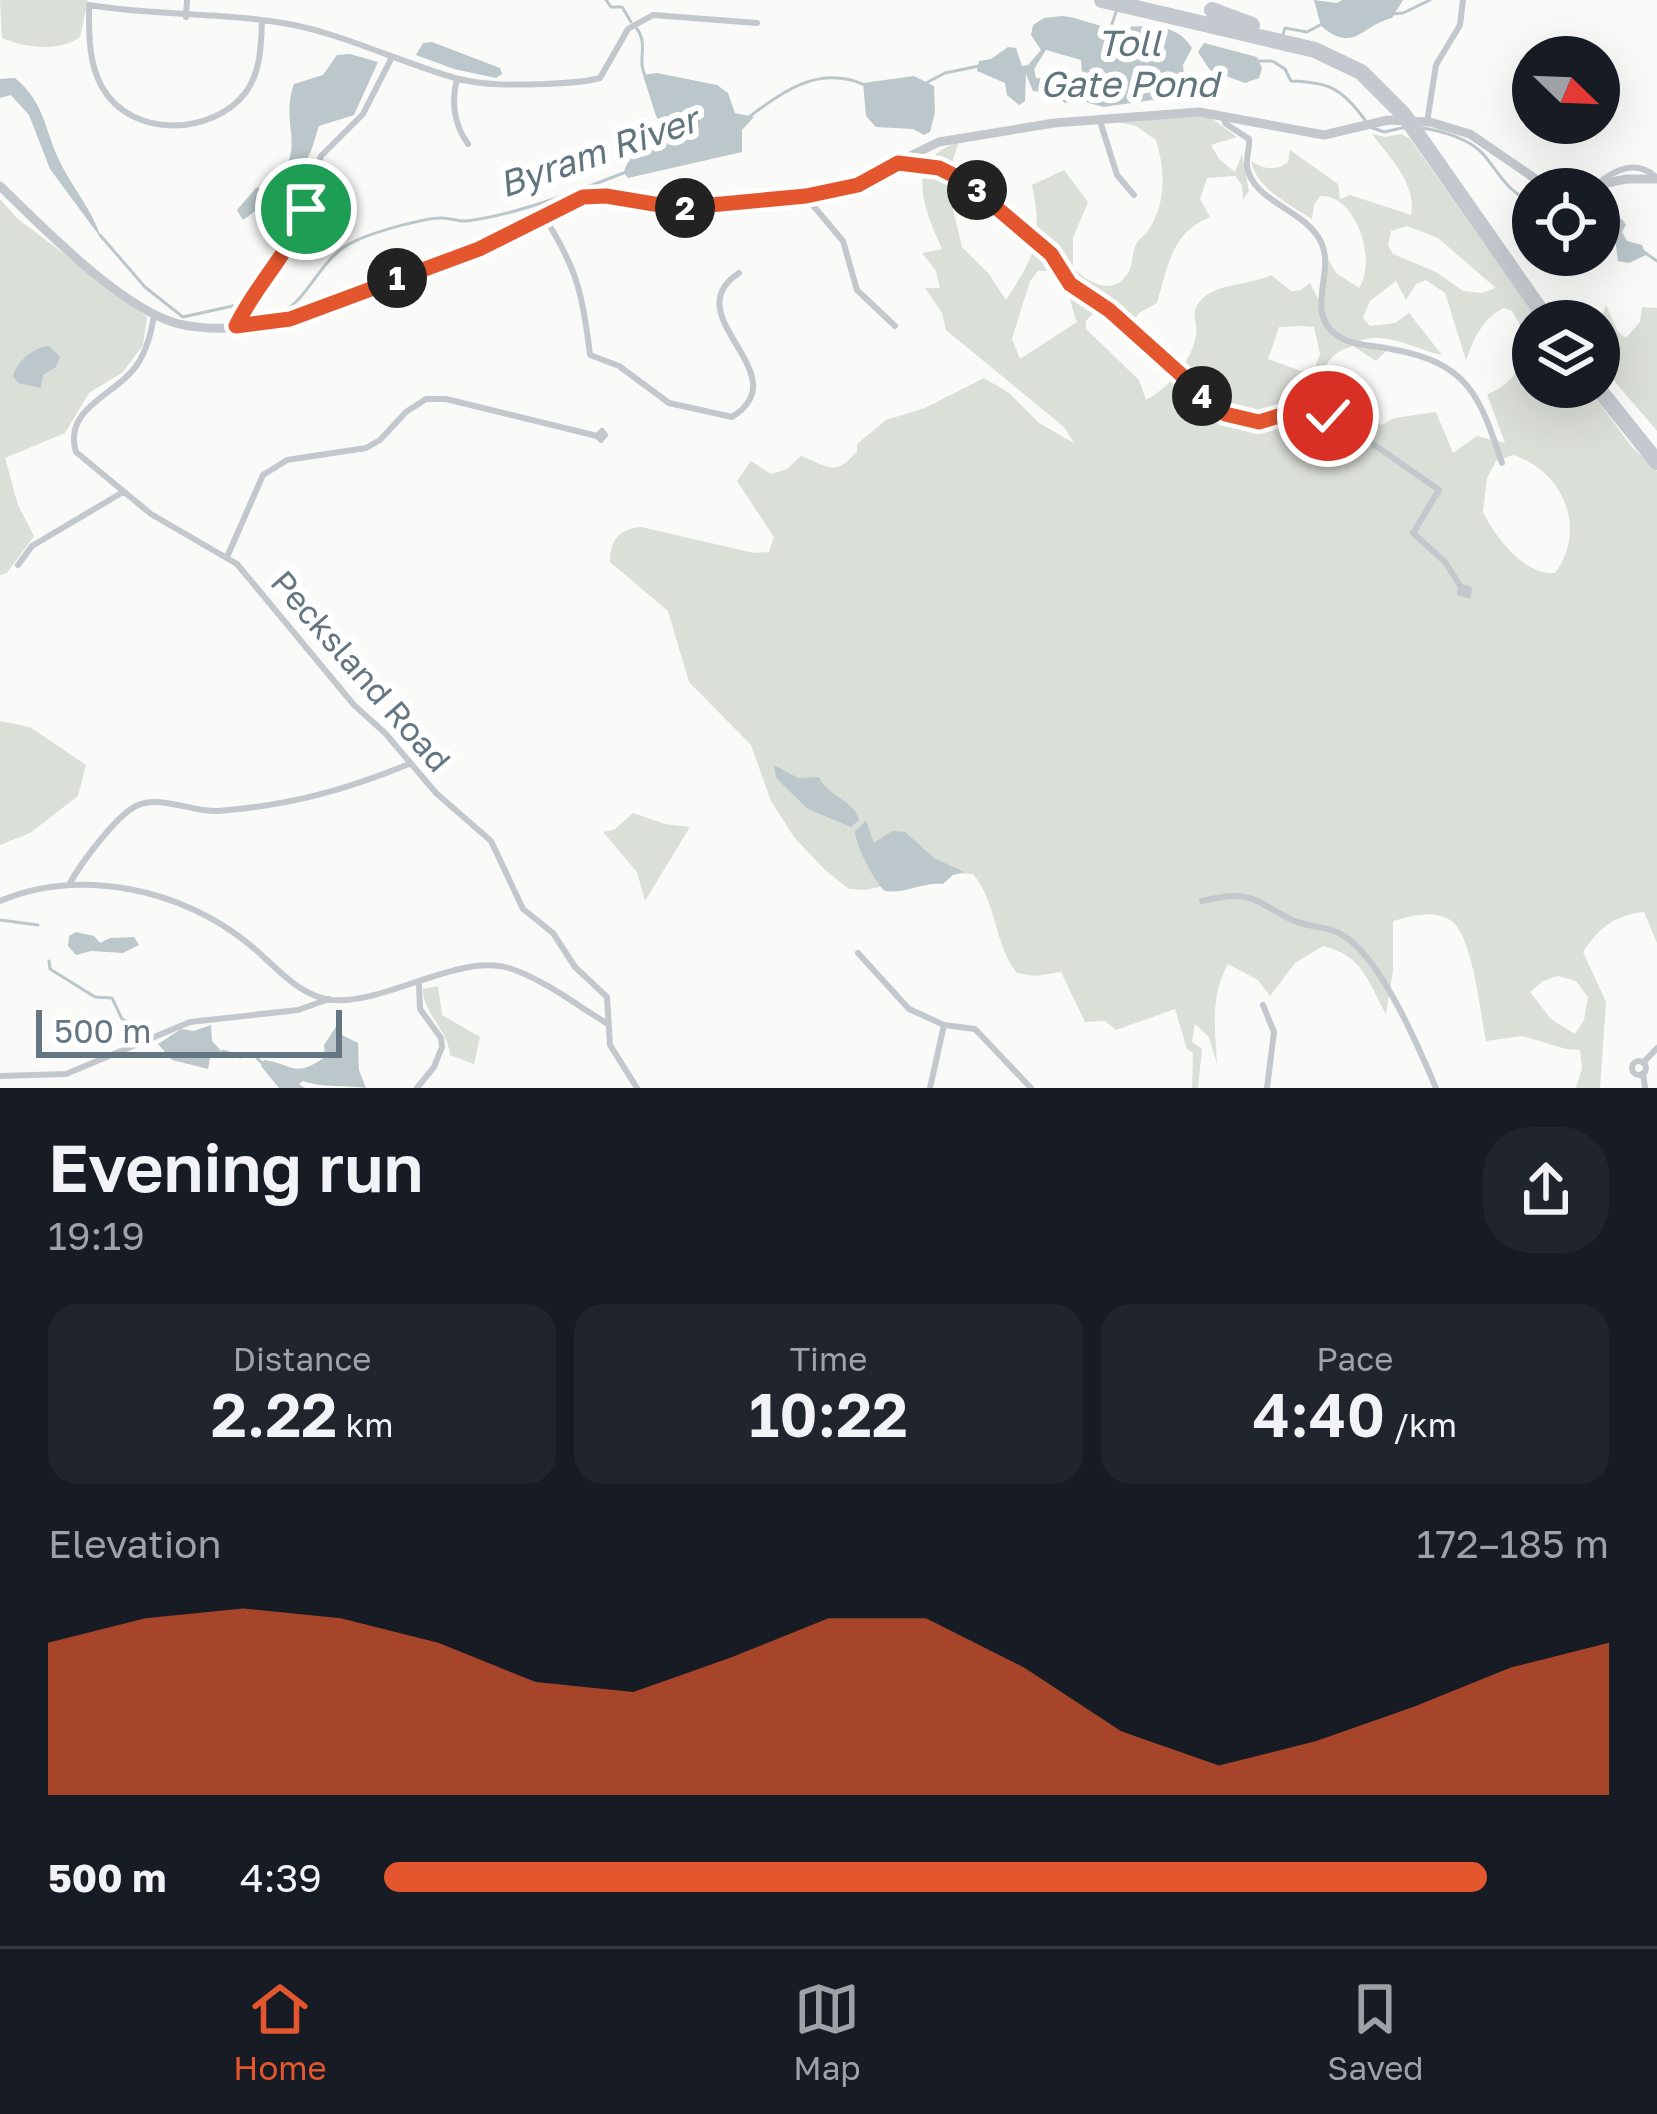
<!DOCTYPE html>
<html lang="en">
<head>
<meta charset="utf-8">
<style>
	body { margin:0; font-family:"Golos Text",sans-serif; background:#20242c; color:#f1f3f6; height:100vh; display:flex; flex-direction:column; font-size:45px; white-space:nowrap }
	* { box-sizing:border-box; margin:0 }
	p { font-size:39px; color:#9ea1a6 }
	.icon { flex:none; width:66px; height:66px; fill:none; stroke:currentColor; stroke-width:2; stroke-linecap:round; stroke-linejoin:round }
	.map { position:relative; height:1088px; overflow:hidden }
	.panel { display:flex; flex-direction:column; background:#171b24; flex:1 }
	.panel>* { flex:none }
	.needle { width:78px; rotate:113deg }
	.controls { position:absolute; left:1512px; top:36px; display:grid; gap:24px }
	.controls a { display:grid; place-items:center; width:108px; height:108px; border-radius:50%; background:#171b24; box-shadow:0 12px 48px #0002; font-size:60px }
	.scale { position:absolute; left:36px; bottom:30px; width:306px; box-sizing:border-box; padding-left:12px; border:6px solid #657683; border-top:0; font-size:33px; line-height:42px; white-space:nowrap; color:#657683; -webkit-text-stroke:9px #fff; paint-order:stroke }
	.pin { position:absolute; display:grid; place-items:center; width:102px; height:102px; color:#fff; margin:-51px; border:6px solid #fff; border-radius:50%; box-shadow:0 3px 12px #0007 }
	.km { position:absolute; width:60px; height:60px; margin:-30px; border-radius:50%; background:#222; color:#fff; font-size:33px; line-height:60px; text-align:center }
	.round { display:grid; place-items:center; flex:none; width:126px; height:126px; border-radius:48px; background:#20242c }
	.summary { display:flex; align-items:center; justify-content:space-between; height:204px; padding:0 48px }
	h1 { font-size:66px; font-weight:600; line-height:90px }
	.figures { display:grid; grid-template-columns:repeat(3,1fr); gap:18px; height:204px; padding:12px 48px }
	.figures div { display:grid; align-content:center; border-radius:30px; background:#20242c; text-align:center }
	.figures b { font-size:60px; font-weight:600 }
	.figures small { font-size:33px; font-weight:400 }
	.figures p { font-size:33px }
	.chart { height:336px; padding:24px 48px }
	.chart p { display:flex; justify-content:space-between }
	.chart svg { width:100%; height:216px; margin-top:12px; fill:#e4572e; opacity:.7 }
	ul { padding:0 48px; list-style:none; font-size:39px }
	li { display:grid; grid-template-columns:192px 144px 1fr; align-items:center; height:90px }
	li i { height:30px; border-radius:15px; background:#e4572e }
	.dock { display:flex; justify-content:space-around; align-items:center; height:168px; border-top:3px solid #363941; background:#171b24; font-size:33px; color:#9ea1a6 }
	.dock a { display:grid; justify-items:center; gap:6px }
	.dock .active { color:#e4572e }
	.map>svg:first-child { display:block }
	.green { fill:#dadfd7; fill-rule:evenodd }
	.water { fill:#bbc7cb; fill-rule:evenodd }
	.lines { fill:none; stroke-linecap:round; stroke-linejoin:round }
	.stream { stroke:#bbc7cb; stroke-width:3 }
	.minor { stroke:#c3c8cc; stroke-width:6 }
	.tertiary { stroke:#c3c8cc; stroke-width:9 }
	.motorway { stroke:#c3c9ce; stroke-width:16 }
	.route-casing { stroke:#fff; stroke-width:24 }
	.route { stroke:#e4572e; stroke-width:15 }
	.labels { text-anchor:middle; stroke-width:12; stroke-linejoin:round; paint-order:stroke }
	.street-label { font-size:33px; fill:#657683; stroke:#fff }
	.water-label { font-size:36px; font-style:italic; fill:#60757c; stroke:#fff }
</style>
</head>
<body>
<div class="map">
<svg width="1657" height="1088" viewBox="0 0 1657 1088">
	<rect width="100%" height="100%" fill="#fafaf8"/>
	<path class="green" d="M0 0H88L80 37C60 52 25 48 2 38Z
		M1173 115 1210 117 1237 137 1211 145 1219 159 1235 172 1242 154 1249 191 1243 200 1242 185 1235 176 1207 178 1200 199 1210 217C1171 233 1168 266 1157 303L1139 313 1133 322C1123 305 1118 304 1099 307L1086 321V329L1139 380 1146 400C1167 389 1192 362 1196 335 1198 322 1189 313 1201 300 1219 282 1249 286 1271 275L1291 291 1301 290 1310 283 1322 307 1328 259 1336 273 1359 288C1377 261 1357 194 1320 196L1314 205 1312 219C1290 205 1256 188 1251 161 1264 169 1275 172 1288 162L1290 150 1338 184 1340 199 1350 195 1411 215C1417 184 1390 158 1372 134L1385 137 1401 134 1410 139 1539 321H1533V387H1587L1632 447 1657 471V943L1644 912C1613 916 1600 927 1583 952L1606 1002 1600 1088H1576L1582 1068 1580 1050 1566 1049 1522 1036 1486 1041C1480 1013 1473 934 1450 920 1432 909 1411 916 1393 921V971L1386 1014C1368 981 1362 955 1323 946L1295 963 1270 996 1258 980 1228 964C1210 996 1215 1029 1217 1064L1209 1037 1195 1024 1192 1042 1202 1049 1198 1088H1192L1193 1053 1187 1049 1175 1009 1116 1030 1105 1021 1085 1022 1061 972 1035 976 1017 973C994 944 997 903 973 874L945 873 865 890 849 889 825 870 794 837 771 801 751 745 689 682 668 611 610 562C610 540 619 529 641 527L754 553 769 552 774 537 737 481 751 461 771 474 787 469 801 456C829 467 836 477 857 451V444L886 420 925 408 984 378 1009 393 1039 423 1074 443 1064 427 946 330 942 313 925 288H940L936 271 922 253 942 249C923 207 903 160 959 142L946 180 962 247 989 274 1006 300C1036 254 1043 239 1032 185L1064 170 1088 202 1073 238V267C1087 283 1113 297 1128 273 1134 264 1131 254 1136 245 1138 239 1144 236 1148 231 1167 202 1165 170 1156 140L1136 126 1113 121ZM1407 226 1438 238 1496 288 1482 293 1463 291 1436 272 1393 254 1388 245 1391 231ZM1052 249C1064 263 1069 301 1077 322L1020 359 1012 339 1030 281 1038 271H1050ZM1426 280 1445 293 1466 360C1474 339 1482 318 1504 308L1512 311 1528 338C1524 364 1513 385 1487 394L1505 443 1477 436 1453 453 1436 412 1394 418 1382 425 1358 412 1320 383C1324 362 1333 352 1353 346L1376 361 1386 351 1371 348 1360 340C1390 332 1414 349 1442 355L1409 313 1395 323 1370 326 1363 318 1370 301 1396 281 1406 300 1416 284ZM1301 326 1314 327 1320 354 1315 368 1301 371 1268 359 1279 327ZM1513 455C1563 471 1588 529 1555 573 1525 576 1495 537 1483 512L1487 478 1496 461ZM1558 976 1576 981 1588 997 1584 1020 1575 1034 1551 1019 1530 992 1543 981Z
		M0 199 18 219 147 317 143 345 123 372 89 393 65 433 5 458 18 505 34 536 7 573 0 575Z
		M1606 305 1618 332 1626 338 1640 322 1642 307 1657 308V431L1599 363V321H1575L1573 315 1600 320Z
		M0 721 30 727 86 765 78 796 30 833 0 845Z
		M633 813 665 824 690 827 645 901 637 872 603 832 614 830Z
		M438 986 442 1015 480 1037 474 1064 450 1055C448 1029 423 1014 423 989Z"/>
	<path class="water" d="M1314 0 1337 3 1342 0H1403L1392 18C1360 26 1355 54 1321 26Z
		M1062 16C1079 17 1093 26 1110 27 1139 28 1174 18 1192 48L1183 65 1185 92 1180 96 1103 107 1079 100 1065 103 1052 93 1033 91 1026 74 1025 101 1019 105 1007 95 1005 83 977 71 979 61 991 59 1008 47 1016 48 1022 66 1028 65 1041 50 1031 35 1033 25 1044 18ZM1046 50 1081 60 1083 92 1059 90 1050 79 1036 78 1034 69Z
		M432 42 500 68 502 74 496 78 454 69 416 55 423 43Z
		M1204 43 1257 57 1262 68 1259 78 1245 83 1210 70 1198 52Z
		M350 54 378 62 354 115 319 126C315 136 314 146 309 155 295 181 265 204 243 220L237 210 256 188 275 184C308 145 279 125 294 84L323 75 337 55Z
		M657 73 717 85 728 93 735 113 754 117 742 130V152L628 178 624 173C627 153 652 145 669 135L656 116 643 75Z
		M914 76 934 86 935 113 930 132 924 135 913 129 876 127 866 116 863 83Z
		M15 78C46 104 44 130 60 162 73 189 92 209 101 238L50 169 29 115 11 95 0 98V79Z
		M1603 216 1622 219 1626 225 1622 232 1627 241 1642 245 1646 255 1629 263 1618 261 1615 239 1599 222Z
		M49 346 60 357 56 367 43 375 41 388 18 383 13 376C17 361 34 347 49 346Z
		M774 765 798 778 819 777C827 796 854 800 859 820L851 827 808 809 776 778Z
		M866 821 874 843 892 831 905 832 934 858 964 872 953 875 943 884C922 882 906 894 885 891 873 880 856 846 855 831Z
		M76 932 94 936 100 943 110 938 134 937 139 945 123 953 91 951 76 955 68 946 69 936Z
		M211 1025 212 1041 223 1053H211L208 1069 172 1060 158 1044 181 1029 194 1031Z
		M337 1025 342 1035 358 1043 359 1070 366 1088C347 1085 323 1088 303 1081L299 1084 305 1088H279L261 1066 264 1060C293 1064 294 1079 325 1057L324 1045Z"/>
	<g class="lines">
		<path class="stream" d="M606 0 611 7H622L631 22
			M1390 14 1403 13 1430 0
			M1111 27 1116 12
			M637 29C649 45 636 62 646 77
			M1282 38 1285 28 1307 32 1322 24
			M1256 61H1272
			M1274 62 1285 69 1291 81C1328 82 1342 88 1365 120
			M926 83 945 73 979 66
			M749 117C784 90 820 65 865 85
			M1370 127 1384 132 1406 127
			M1422 128C1443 131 1470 139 1484 155 1501 176 1508 192 1533 203
			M100 235 145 287 183 317 237 305C298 345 308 264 351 243 370 233 419 219 440 218 449 217 458 222 467 221 516 215 580 190 626 172
			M1644 252 1657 261
			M0 920 38 925
			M49 961 50 969 95 997 112 998 122 1019 150 1035
			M223 1051 240 1057 254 1055 262 1063"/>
		<path class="minor" d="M186 17 187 0
			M262 20C261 45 261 71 246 92 213 136 131 139 102 87 88 62 89 33 89 5 155 16 223 12 289 24 346 35 399 62 455 78 484 86 516 85 546 84 564 83 582 83 600 78L628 29 653 15 757 23
			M457 79C451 101 454 125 468 144
			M1222 116 1226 124 1249 139C1250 148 1246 157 1247 166 1252 202 1305 209 1321 242 1336 272 1303 313 1338 336 1353 346 1373 345 1391 349 1468 363 1479 394 1502 463
			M1100 121 1117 175 1134 195
			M1427 122 1436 65 1460 25 1463 0
			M898 163 939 168 965 181 1051 253 1070 284 1109 309 1224 414 1259 422 1292 412H1306L1343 423 1439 490 1413 533 1445 562 1461 587 1469 589 1468 595 1460 593 1461 587
			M1597 184C1616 169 1635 160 1655 176
			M805 196 843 241 857 290 895 326
			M545 218C577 269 583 295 590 355L619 366 669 403 732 417C801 374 673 316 739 273
			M154 316C151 334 145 356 133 370 112 396 63 410 76 452L151 514 237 564 354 705 385 733 436 793 491 841 523 909 553 933 575 967 607 997 610 1045 637 1088
			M235 326 263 280 292 244 321 156 363 114 392 57
			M227 557 263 475 287 460 366 448 380 440 406 412 426 399H446L597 436 602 431 605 435 601 440 597 436
			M18 565 32 546 123 492
			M70 883C81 863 116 816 136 806 161 794 193 813 219 811 290 805 343 791 409 764
			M0 901C80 867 183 889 250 945 275 965 298 997 333 1000 388 1004 461 951 512 969 546 981 578 1006 608 1024
			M1202 901C1250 890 1249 897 1290 919 1307 928 1328 925 1344 936 1382 960 1418 1046 1436 1088
			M858 953 909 1009 944 1025 975 1029 1031 1088
			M1263 1005 1274 1032 1267 1088
			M1632 1068a7 7 0 1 1 14 0a7 7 0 1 1-14 0Z
			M1643 1063 1657 1048
			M1643 1073 1645 1088
			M0 1076 66 1074 190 1022 298 1010 329 999
			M417 1088 434 1067 442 1047 441 1038 420 1009 419 983
			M930 1088 944 1025"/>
		<path class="tertiary" d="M0 186C42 227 123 310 179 324 213 332 260 328 292 318L504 239 583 197 606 196 678 208 840 190 939 142 1054 123 1199 112 1324 135 1388 120 1430 122 1470 134 1540 182 1560 189
			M1579 189 1626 179H1657"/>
		<path class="motorway" d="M1102 0 1315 50 1361 72 1404 115 1548 321
			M1212 10 1252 25
			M1597 387 1657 462"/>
	</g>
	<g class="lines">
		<g class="route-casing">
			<path id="route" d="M306 209C290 253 256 284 236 326L290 319 479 249 583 197 606 196 678 208 806 196 858 185 898 163 939 168 965 181 1051 254 1070 284 1109 310 1225 414 1259 422 1292 412 1328 416"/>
		</g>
		<use href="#route" class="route"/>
	</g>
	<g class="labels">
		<g class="street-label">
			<text transform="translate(361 671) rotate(49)" y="12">Pecksland Road</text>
		</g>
		<g class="water-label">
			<text x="1129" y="56">Toll<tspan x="1129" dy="41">Gate Pond</tspan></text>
			<text transform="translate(598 152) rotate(-19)" y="13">Byram River</text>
		</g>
	</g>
</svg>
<div class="controls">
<a><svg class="needle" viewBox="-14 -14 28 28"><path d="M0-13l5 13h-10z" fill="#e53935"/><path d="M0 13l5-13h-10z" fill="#9ea1a6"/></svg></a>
<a><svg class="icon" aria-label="locate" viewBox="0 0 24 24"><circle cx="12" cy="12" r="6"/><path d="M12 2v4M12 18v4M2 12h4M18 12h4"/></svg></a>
<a><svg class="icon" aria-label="layers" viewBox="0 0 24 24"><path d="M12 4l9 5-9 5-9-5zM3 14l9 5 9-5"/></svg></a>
</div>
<div class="scale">500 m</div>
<div class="pin" style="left:306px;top:209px;background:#1e9e55"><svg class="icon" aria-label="arrive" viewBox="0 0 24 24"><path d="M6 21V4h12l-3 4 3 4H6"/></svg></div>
<div class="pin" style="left:1328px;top:416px;background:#d93025"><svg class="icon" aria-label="check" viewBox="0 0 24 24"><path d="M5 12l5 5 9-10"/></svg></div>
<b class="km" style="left:397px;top:278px">1</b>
<b class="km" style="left:685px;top:208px">2</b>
<b class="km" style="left:977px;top:190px">3</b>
<b class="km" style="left:1202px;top:396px">4</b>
</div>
<section class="panel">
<div class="summary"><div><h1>Evening run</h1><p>19:19</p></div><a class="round"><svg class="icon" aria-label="share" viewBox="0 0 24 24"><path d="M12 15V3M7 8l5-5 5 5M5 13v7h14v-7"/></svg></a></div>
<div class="figures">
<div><p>Distance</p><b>2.22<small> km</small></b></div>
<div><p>Time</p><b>10:22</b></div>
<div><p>Pace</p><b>4:40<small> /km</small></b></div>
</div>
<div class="chart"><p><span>Elevation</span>172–185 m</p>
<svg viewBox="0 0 160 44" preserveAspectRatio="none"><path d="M0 44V13L10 8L20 6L30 8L40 13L50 21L60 23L70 16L80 8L90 8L100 18L110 31L120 38L130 33L140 26L150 18L160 13V44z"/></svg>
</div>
<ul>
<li><b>500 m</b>4:39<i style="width:90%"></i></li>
</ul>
</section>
<nav class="dock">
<a class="active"><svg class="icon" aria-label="home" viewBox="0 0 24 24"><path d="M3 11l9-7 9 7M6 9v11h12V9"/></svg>Home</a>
<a><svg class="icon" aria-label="map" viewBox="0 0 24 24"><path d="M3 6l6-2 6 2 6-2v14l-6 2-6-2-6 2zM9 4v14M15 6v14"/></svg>Map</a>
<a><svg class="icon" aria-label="saved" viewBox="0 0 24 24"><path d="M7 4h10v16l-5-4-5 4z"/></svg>Saved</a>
</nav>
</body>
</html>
